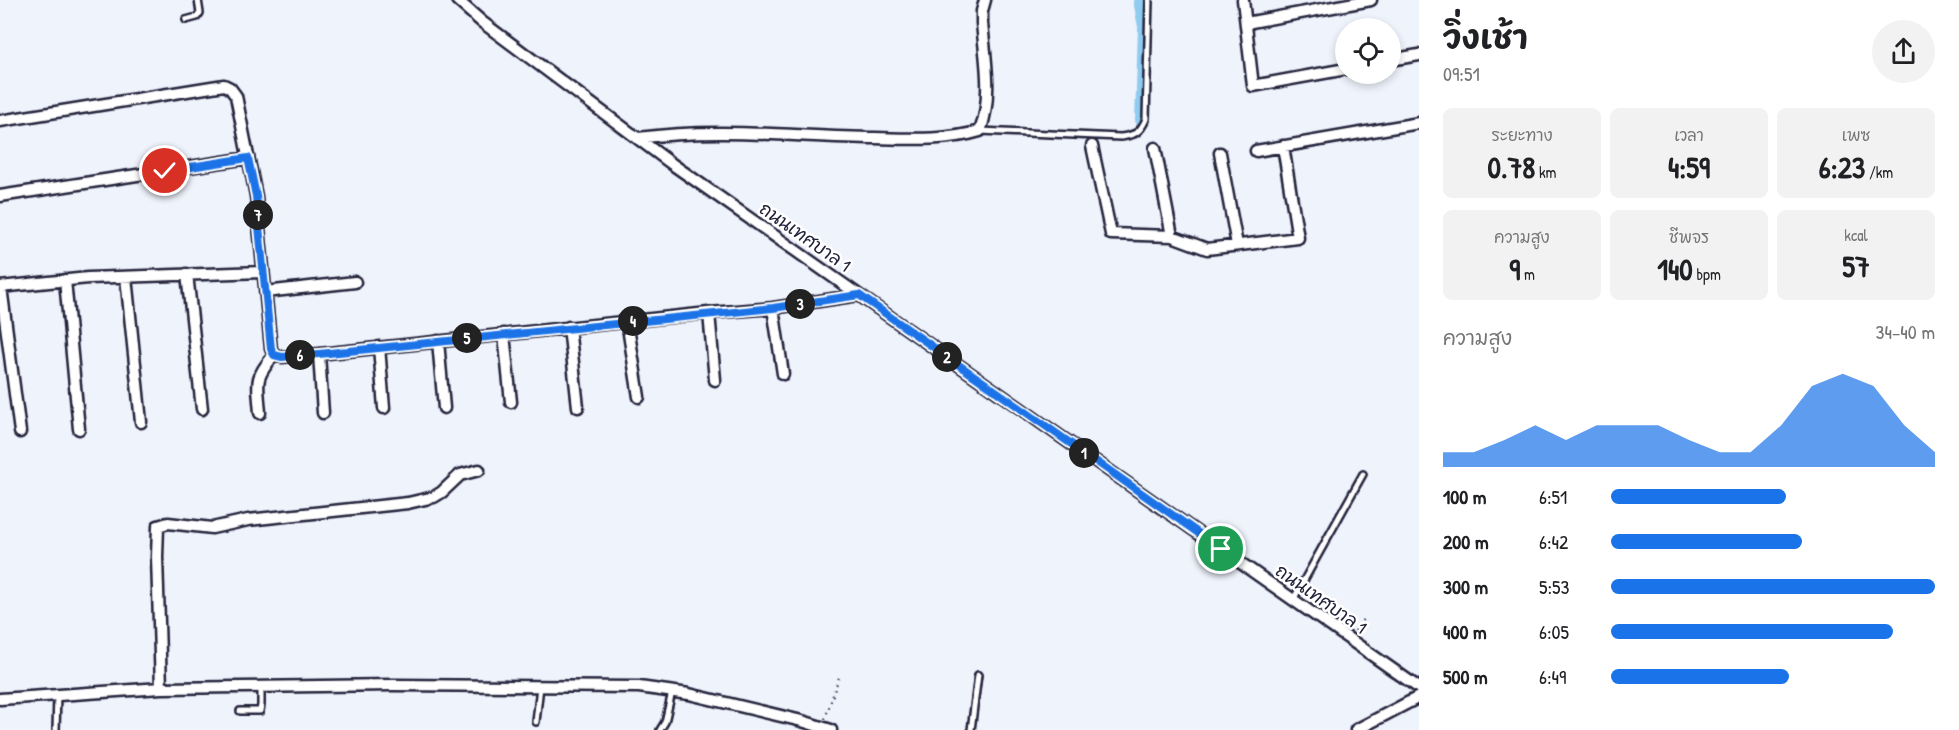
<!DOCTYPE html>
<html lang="th">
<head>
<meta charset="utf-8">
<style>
	body { margin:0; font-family:"Patrick Hand","Playpen Sans Thai",sans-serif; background:#f2f2f2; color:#202124; height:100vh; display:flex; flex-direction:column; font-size:22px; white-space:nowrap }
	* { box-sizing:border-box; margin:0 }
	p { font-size:20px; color:#757577 }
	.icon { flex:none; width:33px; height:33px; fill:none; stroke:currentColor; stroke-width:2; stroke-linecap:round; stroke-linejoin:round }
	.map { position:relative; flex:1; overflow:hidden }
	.side { display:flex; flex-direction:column; background:#fff; width:540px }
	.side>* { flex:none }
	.fabs { position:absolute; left:1335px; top:18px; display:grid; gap:12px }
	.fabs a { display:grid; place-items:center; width:66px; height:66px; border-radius:50%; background:#fff; box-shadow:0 3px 9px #0003; font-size:30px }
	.pin { position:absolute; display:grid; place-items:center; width:51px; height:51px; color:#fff; margin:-26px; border:3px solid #fff; border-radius:50%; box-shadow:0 2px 6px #0007 }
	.km { position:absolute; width:30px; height:30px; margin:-15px; border-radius:50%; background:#222; color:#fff; font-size:16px; line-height:30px; text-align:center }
	.round { display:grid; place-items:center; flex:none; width:63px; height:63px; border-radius:32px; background:#f2f2f2 }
	.overview { display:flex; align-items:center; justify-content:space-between; height:102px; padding:0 24px }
	h1 { font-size:33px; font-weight:700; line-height:45px }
	.stats { display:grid; grid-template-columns:repeat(3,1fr); gap:9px; height:102px; padding:6px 24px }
	.stats div { display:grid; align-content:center; border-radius:9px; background:#f2f2f2; text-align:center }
	.stats b { font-size:30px; font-weight:700 }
	.stats small { font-size:16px; font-weight:400 }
	.stats p { font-size:16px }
	.chart { height:168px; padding:12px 24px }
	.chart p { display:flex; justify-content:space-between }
	.chart svg { width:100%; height:108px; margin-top:6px; fill:#1a73e8; opacity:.7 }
	ul { padding:0 24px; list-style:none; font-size:20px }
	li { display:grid; grid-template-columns:96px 72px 1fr; align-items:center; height:45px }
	li i { height:15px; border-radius:8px; background:#1a73e8 }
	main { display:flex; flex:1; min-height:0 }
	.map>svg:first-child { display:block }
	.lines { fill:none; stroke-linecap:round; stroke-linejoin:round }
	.canal { stroke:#90ccf0; stroke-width:12 }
	.service-casing { stroke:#22223b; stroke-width:10 }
	.minor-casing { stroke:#22223b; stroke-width:15 }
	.path { stroke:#22223b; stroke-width:2; stroke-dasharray:1.5 4.5; stroke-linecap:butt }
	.service { stroke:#fff; stroke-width:5 }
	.minor { stroke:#fff; stroke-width:10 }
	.route-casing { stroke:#fff; stroke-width:12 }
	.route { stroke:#1a73e8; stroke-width:8 }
	.labels { text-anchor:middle; stroke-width:5; stroke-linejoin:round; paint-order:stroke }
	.street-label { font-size:18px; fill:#22223b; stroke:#fff }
</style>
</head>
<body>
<main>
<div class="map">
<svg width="1419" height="730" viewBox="0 0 1419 730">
	<rect width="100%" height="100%" fill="#eff3fc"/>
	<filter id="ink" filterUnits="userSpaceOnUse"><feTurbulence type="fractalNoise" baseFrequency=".0167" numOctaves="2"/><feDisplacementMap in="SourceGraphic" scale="12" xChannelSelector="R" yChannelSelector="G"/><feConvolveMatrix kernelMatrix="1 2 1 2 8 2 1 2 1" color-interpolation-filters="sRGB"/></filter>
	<g filter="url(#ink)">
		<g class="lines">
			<path class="canal" d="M1139 0 1144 27 1141 120"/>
			<g class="service-casing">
				<path id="service" d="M186 20 197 17 200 13 198 0
					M980 131 1121 137C1135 135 1140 133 1146 119L1149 0
					M1293 600 1363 474
					M240 711H260L261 705V687
					M536 722 540 686
					M56 730 57 695
					M660 730 665 722 672 692
					M971 730 978 675"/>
			</g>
			<g class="minor-casing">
				<path id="minor" d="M457 0 482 22 672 164 1419 688
					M1243 0 1253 86 1346 69
					M1246 23 1371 0
					M1390 60 1419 55
					M0 121 224 85 230 88 236 96 256 196 271 349 274 355
					M638 138C717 127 796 137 875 138 910 139 947 141 980 131 993 98 985 57 982 23V11L985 0
					M1092 146 1111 234 1172 236 1207 249 1298 238 1283 146
					M1155 148 1172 236
					M1256 151 1419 123
					M1220 153 1237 245
					M0 196 248 158
					M187 274 202 409
					M126 277 141 422
					M65 280 79 429
					M0 287 88 278 263 272
					M1 287 20 432
					M265 292 355 282
					M773 308 783 374
					M709 313 715 380
					M627 321 639 397
					M569 327 578 407
					M504 334 511 402
					M438 341 444 408
					M379 347 384 408
					M319 354 323 413
					M274 355 282 357 319 354 709 313 773 308 859 295
					M260 413C258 382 253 380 274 355
					M161 688 157 557 158 526 168 523 212 528 248 520 408 503 434 497 442 492 460 475 479 470
					M0 699 161 688 393 685 639 687 689 694 802 721 831 730
					M1356 730 1419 697"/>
			</g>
			<path class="path" d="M1355 631 1365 616
				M825 719 839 677"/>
			<use href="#service" class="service"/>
			<use href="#minor" class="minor"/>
		</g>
	</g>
	<g class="lines" filter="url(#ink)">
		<g class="route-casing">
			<path id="route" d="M165 171 248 158 256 196 271 349 274 355 282 357 319 354 773 308 859 295 1221 549"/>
		</g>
		<use href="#route" class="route"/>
	</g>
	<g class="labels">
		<g class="street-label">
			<text transform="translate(805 237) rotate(35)" y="6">ถนนเทศบาล 1</text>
			<text transform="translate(1321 599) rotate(35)" y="6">ถนนเทศบาล 1</text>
		</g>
	</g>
</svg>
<div class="fabs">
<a><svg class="icon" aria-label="locate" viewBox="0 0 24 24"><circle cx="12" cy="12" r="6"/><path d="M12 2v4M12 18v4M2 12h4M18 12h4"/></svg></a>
</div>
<div class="pin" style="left:1221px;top:549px;background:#1e9e55"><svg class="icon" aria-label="arrive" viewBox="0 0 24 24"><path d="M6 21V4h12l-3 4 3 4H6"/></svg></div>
<div class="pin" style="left:165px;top:171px;background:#d93025"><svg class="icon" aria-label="check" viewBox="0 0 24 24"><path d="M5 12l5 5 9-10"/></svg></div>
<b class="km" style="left:1084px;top:453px">1</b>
<b class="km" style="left:947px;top:357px">2</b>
<b class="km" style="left:800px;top:304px">3</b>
<b class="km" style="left:633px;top:321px">4</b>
<b class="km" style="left:467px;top:338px">5</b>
<b class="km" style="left:300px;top:355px">6</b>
<b class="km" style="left:258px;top:215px">7</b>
</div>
<section class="side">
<div class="overview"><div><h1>วิ่งเช้า</h1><p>09:51</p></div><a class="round"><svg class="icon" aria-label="share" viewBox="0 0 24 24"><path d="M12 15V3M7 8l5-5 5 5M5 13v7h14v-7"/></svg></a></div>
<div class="stats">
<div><p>ระยะทาง</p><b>0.78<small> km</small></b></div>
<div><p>เวลา</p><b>4:59</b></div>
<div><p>เพซ</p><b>6:23<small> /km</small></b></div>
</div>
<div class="stats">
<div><p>ความสูง</p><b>9<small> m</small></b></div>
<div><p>ชีพจร</p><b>140<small> bpm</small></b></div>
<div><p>kcal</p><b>57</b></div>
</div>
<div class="chart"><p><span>ความสูง</span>34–40 m</p>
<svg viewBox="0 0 160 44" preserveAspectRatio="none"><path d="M0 44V38L10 38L20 33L30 27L40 33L50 27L60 27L70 27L80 33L90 38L100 38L110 27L120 11L130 6L140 11L150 27L160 38V44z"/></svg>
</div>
<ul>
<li><b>100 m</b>6:51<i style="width:54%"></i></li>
<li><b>200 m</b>6:42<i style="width:59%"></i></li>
<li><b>300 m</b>5:53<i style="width:100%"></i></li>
<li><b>400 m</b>6:05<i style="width:87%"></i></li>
<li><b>500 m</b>6:49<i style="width:55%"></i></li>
</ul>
</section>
</main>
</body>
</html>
